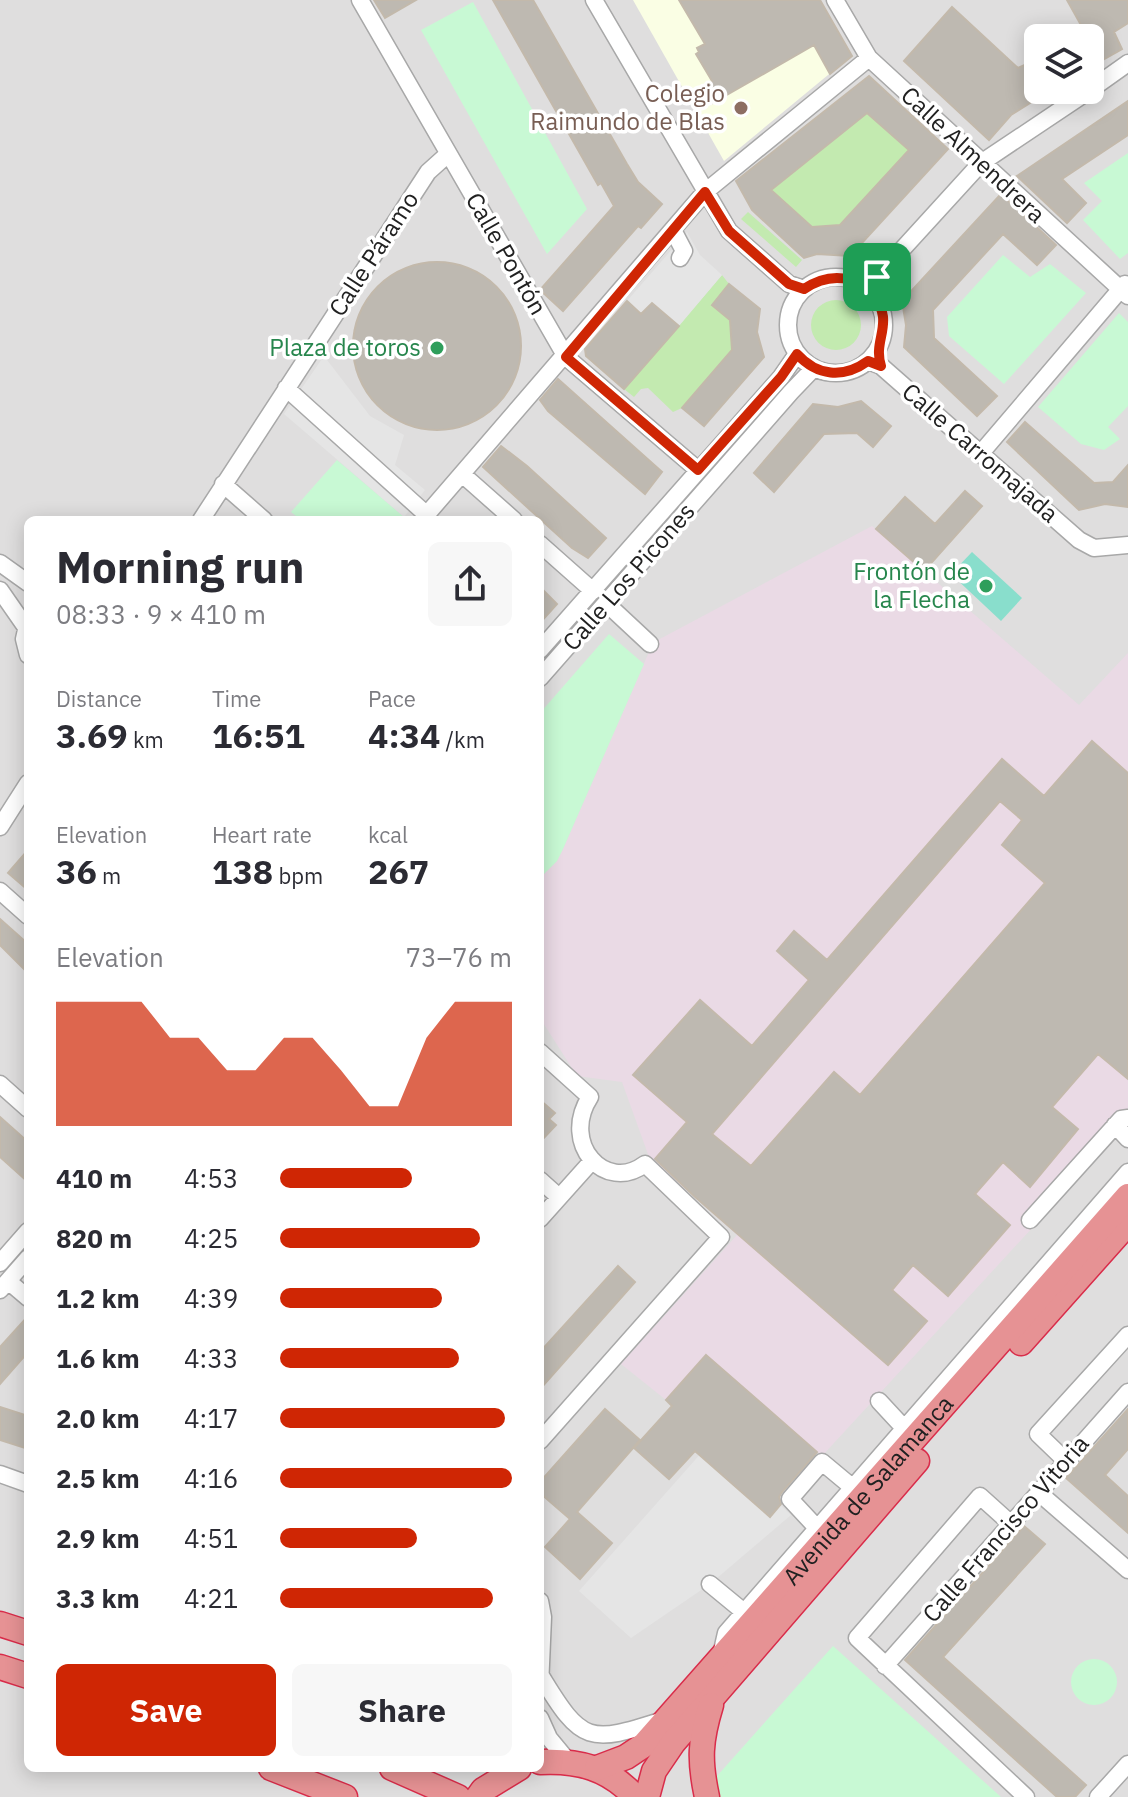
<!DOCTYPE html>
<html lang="en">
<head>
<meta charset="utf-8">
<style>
	body { margin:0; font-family:"IBM Plex Sans",sans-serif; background:#f7f7f7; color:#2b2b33; height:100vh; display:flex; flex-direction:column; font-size:30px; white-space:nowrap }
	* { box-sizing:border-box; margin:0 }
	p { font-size:26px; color:#7c7c81 }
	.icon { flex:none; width:44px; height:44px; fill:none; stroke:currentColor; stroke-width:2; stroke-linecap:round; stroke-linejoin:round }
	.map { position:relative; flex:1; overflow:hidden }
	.sheet { position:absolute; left:24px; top:516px; width:520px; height:1256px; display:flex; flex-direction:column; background:#fff; border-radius:12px; box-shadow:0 4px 20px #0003 }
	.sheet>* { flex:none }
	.buttons { position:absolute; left:1024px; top:24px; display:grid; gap:16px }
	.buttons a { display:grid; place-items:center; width:80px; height:80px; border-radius:12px; background:#fff; box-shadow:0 4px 20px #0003; font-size:40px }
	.pin { position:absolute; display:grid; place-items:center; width:68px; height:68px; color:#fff; margin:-34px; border-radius:16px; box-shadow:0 4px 12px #0006 }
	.round { display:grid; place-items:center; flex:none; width:84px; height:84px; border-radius:12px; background:#f7f7f7 }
	.summary { display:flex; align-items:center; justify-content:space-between; height:136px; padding:0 32px }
	h1 { font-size:44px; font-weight:700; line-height:60px }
	.metrics { display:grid; grid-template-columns:repeat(3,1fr); gap:12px; height:136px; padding:8px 32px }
	.metrics div { display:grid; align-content:center }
	.metrics b { font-size:34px; font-weight:700 }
	.metrics small { font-size:22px; font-weight:400 }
	.metrics p { font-size:22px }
	.chart { height:224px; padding:16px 32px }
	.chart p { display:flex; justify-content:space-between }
	.chart svg { width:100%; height:144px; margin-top:8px; fill:#cf2604; opacity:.7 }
	.button { display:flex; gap:16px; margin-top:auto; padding:16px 32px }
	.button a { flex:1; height:92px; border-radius:12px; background:#cf2604; color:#fff; font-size:32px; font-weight:700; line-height:92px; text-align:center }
	.button a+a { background:#f7f7f7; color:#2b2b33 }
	ul { padding:0 32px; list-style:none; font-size:26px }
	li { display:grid; grid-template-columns:128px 96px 1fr; align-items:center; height:60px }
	li i { height:20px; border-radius:10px; background:#cf2604 }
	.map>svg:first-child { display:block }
	.residential { fill:#dfdede; fill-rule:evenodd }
	.industrial { fill:#eadae5 }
	.education { fill:#fafee4 }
	.grass { fill:#c3eab0 }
	.park { fill:#c8f9d4 }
	.pitch { fill:#89decc }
	.parking { fill:#e5e5e5 }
	.building { fill:#beb9b1; stroke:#c3b9ab; stroke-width:2; fill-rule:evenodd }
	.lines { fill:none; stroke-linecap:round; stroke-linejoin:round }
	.minor-casing { stroke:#a8a8a8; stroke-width:19 }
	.highway-casing { stroke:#d92c4a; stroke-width:27 }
	.minor { stroke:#fff; stroke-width:16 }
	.highway { stroke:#e69294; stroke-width:24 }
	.route-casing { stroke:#fff; stroke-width:16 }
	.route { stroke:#cf2604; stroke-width:10 }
	.education-dot { fill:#8d6e63; stroke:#fff; stroke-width:3 }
	.leisure-dot { fill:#2e9e5b; stroke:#fff; stroke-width:3 }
	.labels { text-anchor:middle; stroke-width:7; stroke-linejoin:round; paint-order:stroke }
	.education-label { font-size:24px; fill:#785e54; stroke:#fff; text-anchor:end }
	.street-label { font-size:24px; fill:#212121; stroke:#fff }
	.leisure-label { font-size:24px; fill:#27864d; stroke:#fff; text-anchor:end }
</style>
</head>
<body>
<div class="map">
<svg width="1128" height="1797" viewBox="0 0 1128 1797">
	<rect width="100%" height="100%" fill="#f1f0e8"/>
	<path class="residential" d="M0 0H1128V1797H0ZM1038 38H1090V90H1038ZM28 520H540V1768H28Z"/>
	<path class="industrial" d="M872 526 1079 705 1128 653V1124L822 1456 706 1355 666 1400 621 1364 737 1235 649 1157 622 1082 577 1076 540 1018V878L557 861 563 849 649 652 656 641Z"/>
	<path class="education" d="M633 0H819L851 56 724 161Z"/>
	<path class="grass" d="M867 113 909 150 840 226 812 227 770 190Z
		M748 212 802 260 796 267 741 219Z
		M722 275 729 284 712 305 730 320 732 351 682 408 673 412 648 388 641 389 634 397 624 389Z
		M811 325a25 25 0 1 1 50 0a25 25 0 1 1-50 0Z"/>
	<path class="park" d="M473 2 587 209 547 254 421 30Z
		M1128 153V253L1120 259 1083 220 1102 201 1084 183Z
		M1003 255 1030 277 1050 264 1086 293 1004 384 949 336 947 317Z
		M1119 313 1128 322V406L1108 427 1120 439 1104 450 1081 444 1038 407Z
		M337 460 404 517 401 520H301L291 512Z
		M609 634 644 664 563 849 557 861 540 878V713Z
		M833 1646 1001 1797H711L709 1785Z
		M1071 1682a23 23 0 1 1 46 0a23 23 0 1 1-46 0Z"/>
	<path class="pitch" d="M972 552 1022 598 1001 621 951 574Z"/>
	<path class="parking" d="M687 232 700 255 722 275 679 326 652 303 641 314 627 301Z
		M324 356 370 416 404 435 395 465 425 490 404 517 284 414Z
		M711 1442 706 1461 769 1516 780 1505 791 1515 710 1584 631 1638 579 1591Z"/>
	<path class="building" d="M374 0H416L385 18Z
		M493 0H533L627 164 638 182 662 204 641 228 638 226 563 311 540 290 614 206 601 183 598 185Z
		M679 0H820L852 56 830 74 814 45 711 104 701 87 712 81 696 54 699 52 697 48 705 44Z
		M1067 0H1128V23L1114 32 1122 49 1101 61Z
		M952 7 1018 68 1038 59V98L1011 115 989 140 904 61Z
		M869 76 948 149 850 256 817 254 804 258 752 210 736 181ZM867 113 909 150 840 225 812 227 771 190Z
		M1128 101V135L1062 179 1086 203 1067 223 1017 176Z
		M1001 194 1056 245 1037 265 1003 234 933 310 934 338 997 396 977 416 904 347 906 325 902 301Z
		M353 346a84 84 0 1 1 168 0a84 84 0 1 1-168 0Z
		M729 284 760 309 757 332 764 357 704 426 682 408 732 350 730 320 712 305Z
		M627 301 641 314 652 303 679 326 624 389 586 356 585 349Z
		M558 379 662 472 645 494 548 411 540 400Z
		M861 401 891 426 873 447 857 433 824 434 774 492 754 473 813 404 838 407Z
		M1025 422 1094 483 1113 482 1128 465V507L1105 504 1079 510 1007 442Z
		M501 446 527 466 606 538 588 558 572 548 483 467Z
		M965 491 982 506 924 571 876 529 905 497 935 524Z
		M540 587 557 604 540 623Z
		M1092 741 1128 773V1079L1098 1054 1052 1107 1078 1129 1030 1187 1003 1162 975 1194 1010 1225 948 1296 913 1265 892 1290 927 1321 888 1365 694 1196 655 1159 687 1122 633 1075 700 1000 752 1046 809 980 777 951 794 931 827 960 1002 759 1044 796ZM1000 801 1022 820 1002 845 1045 883 860 1095 834 1072 751 1166 712 1134Z
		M28 850V890L8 873Z
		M0 919 28 944V973L0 945Z
		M540 1100 555 1113 549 1119 556 1125 540 1142Z
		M0 1117 28 1142V1182L0 1157Z
		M618 1266 635 1282 540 1389V1352Z
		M28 1316V1352L0 1384V1347Z
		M706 1355 817 1452 782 1492 779 1497 781 1504 770 1517 695 1451 669 1479 634 1448 672 1406 666 1400Z
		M0 1407 28 1416V1449L0 1440Z
		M605 1409 640 1440 577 1512 612 1543 580 1579 545 1547 570 1519 540 1493V1482Z
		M1128 1409V1449L1105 1475 1128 1496V1533L1066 1478Z
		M1024 1526 1045 1544 943 1657 1086 1785 1075 1797H1057L905 1660Z"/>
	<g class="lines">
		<g class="minor-casing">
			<path id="minor" d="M360 0 566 357 698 470
				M594 0 729 231 789 284 804 289
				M835 0 869 58 1128 296
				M1090 90 1128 63
				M673 230 684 251 680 258
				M788 325a48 48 0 1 1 96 0a48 48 0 1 1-96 0Z
				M871 292 877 277 981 163 1090 90
				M868 361 881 366 1079 540 1094 548 1128 545
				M286 388 427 515
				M981 453 1125 284
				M462 474 514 520
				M223 484 264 520
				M201 520 428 172 448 154
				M422 520 705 192 869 58
				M540 544 593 591
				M0 563 28 583
				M0 590 25 626
				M606 603 650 644
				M28 621 24 639 28 655
				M540 650 781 377 797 354
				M540 678 791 392 814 368
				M0 827 28 783
				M0 891 28 916
				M540 1052 590 1097C560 1143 605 1194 645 1164L721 1237 540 1441
				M0 1084 28 1109
				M1115 1125 1128 1139
				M540 1180 559 1197
				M540 1219 591 1162
				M1030 1220 1121 1119 1128 1118
				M0 1263 28 1231
				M8 1281 28 1298
				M0 1290 28 1258
				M879 1401 904 1428
				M1066 1461 1038 1434 1128 1335
				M0 1474 28 1484
				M1038 1492 1128 1570
				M1010 1523 980 1496 857 1638 1026 1797
				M817 1528 790 1499 822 1462 852 1487
				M710 1584 744 1612
				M540 1601 543 1617 540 1687
				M721 1655 726 1633 1128 1172
				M885 1666 1128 1392
				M541 1676C582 1744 589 1744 663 1720
				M540 1718 549 1738 568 1761
				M1098 1797 1128 1764"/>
		</g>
		<g class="highway-casing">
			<g id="highway">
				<path d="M1021 1343 1128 1223"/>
				<path d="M0 1624 28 1633"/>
				<path d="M0 1667 28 1676"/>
				<path d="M540 1762C578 1760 609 1768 635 1797"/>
				<path d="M271 1768 345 1797"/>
				<path d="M392 1768 458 1797"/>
				<path id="s1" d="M597 1768 626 1757 644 1745 1128 1196"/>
				<path d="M478 1797 483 1790 519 1768"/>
				<path d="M647 1797 654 1771 673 1743 917 1461"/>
				<path d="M707 1797C699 1760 700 1741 711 1705"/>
			</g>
		</g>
		<use href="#minor" class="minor"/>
		<use href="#highway" class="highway"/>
	</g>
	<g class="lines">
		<g class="route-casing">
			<path id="route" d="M705 192 729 231 789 284 804 289C822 277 841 274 861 284L877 277 871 292C897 323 872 338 881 366L868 361C843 379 817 376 797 354L781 377 698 470 566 357Z"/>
		</g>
		<use href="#route" class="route"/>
	</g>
	<circle class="education-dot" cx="741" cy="108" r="8"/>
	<g class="leisure-dot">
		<circle cx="437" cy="348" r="8"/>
		<circle cx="986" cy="586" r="8"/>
	</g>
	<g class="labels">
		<g class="education-label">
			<text x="725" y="102">Colegio<tspan x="725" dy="28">Raimundo de Blas</tspan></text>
		</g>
		<g class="street-label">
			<text transform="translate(973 155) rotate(43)" y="8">Calle Almendrera</text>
			<text transform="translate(374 254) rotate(-57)" y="8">Calle Páramo</text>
			<text transform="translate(506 254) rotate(60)" y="8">Calle Pontón</text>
			<text transform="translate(980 453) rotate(41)" y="8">Calle Carromajada</text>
			<text transform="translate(629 577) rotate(-49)" y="8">Calle Los Picones</text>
			<text dy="8" stroke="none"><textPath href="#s1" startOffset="392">Avenida de Salamanca</textPath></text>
			<text transform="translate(1006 1529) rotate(-49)" y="8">Calle Francisco Vitoria</text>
		</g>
		<g class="leisure-label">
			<text x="421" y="356">Plaza de toros</text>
			<text x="970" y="580">Frontón de<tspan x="970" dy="28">la Flecha</tspan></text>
		</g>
	</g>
</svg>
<div class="buttons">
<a><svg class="icon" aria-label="layers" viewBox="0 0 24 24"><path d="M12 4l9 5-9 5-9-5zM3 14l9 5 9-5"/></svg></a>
</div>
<div class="pin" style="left:877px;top:277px;background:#1e9e55"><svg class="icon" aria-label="arrive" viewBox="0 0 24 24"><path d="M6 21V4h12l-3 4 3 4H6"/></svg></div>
<section class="sheet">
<div class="summary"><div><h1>Morning run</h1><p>08:33 · 9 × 410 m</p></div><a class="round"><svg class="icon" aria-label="share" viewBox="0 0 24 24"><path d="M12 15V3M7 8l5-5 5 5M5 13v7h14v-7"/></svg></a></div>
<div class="metrics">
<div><p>Distance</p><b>3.69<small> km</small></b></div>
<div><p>Time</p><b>16:51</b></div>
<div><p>Pace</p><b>4:34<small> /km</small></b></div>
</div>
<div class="metrics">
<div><p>Elevation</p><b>36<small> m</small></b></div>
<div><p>Heart rate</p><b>138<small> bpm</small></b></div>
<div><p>kcal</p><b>267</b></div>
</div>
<div class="chart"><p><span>Elevation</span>73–76 m</p>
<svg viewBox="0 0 160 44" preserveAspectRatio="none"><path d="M0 44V6L10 6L20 6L30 6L40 17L50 17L60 27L70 27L80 17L90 17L100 27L110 38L120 38L130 17L140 6L150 6L160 6V44z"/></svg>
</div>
<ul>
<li><b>410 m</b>4:53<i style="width:57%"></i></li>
<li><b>820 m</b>4:25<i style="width:86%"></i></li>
<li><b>1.2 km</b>4:39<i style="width:70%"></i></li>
<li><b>1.6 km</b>4:33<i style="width:77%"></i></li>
<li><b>2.0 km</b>4:17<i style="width:97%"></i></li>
<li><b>2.5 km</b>4:16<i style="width:100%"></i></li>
<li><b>2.9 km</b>4:51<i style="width:59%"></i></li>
<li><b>3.3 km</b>4:21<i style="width:92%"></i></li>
</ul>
<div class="button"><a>Save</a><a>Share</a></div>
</section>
</div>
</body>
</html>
